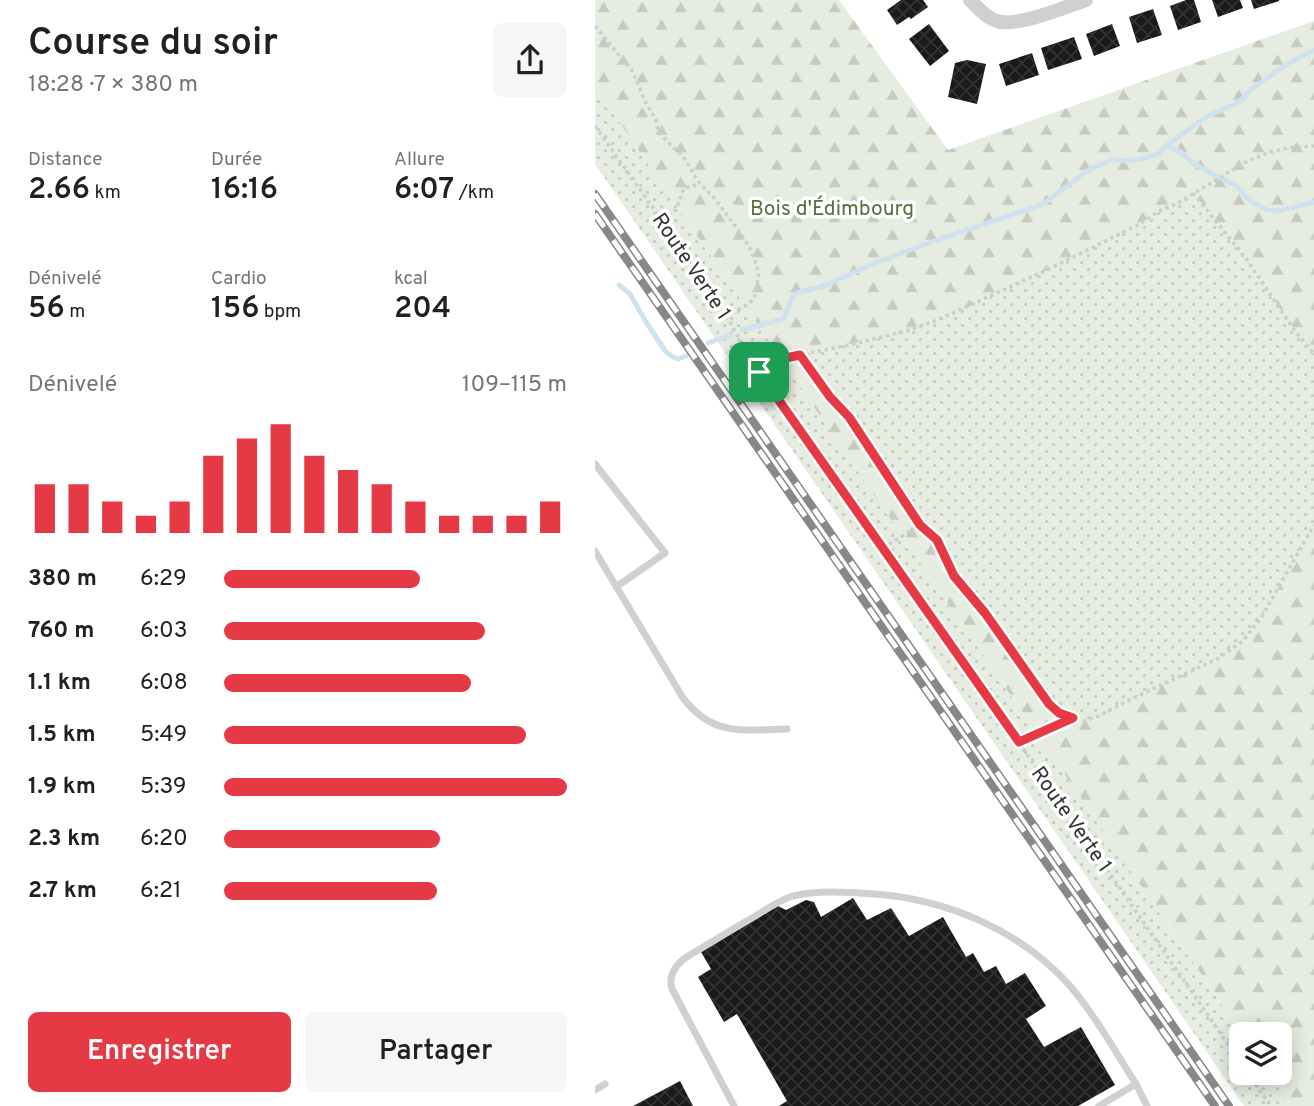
<!DOCTYPE html>
<html lang="fr">
<head>
<meta charset="utf-8">
<style>
	body { margin:0; font-family:Overpass,sans-serif; background:#f6f6f6; color:#202124; height:100vh; display:flex; flex-direction:column; font-size:26px; white-space:nowrap }
	* { box-sizing:border-box; margin:0 }
	p { font-size:23px; color:#757577 }
	.icon { flex:none; width:38px; height:38px; fill:none; stroke:currentColor; stroke-width:2; stroke-linecap:round; stroke-linejoin:round }
	.map { position:relative; flex:1; overflow:hidden }
	.sheet { display:flex; flex-direction:column; background:#fff; width:595px }
	.sheet>* { flex:none }
	.buttons { position:absolute; left:634px; top:1022px; display:grid; gap:14px }
	.buttons a { display:grid; place-items:center; width:63px; height:63px; border-radius:10px; background:#fff; box-shadow:0 4px 18px #0003; font-size:35px }
	.pin { position:absolute; display:grid; place-items:center; width:60px; height:60px; color:#fff; margin:-30px; border-radius:14px; box-shadow:0 4px 10px #0006 }
	.round { display:grid; place-items:center; flex:none; width:74px; height:74px; border-radius:10px; background:#f6f6f6 }
	.overview { display:flex; align-items:center; justify-content:space-between; height:119px; padding:0 28px }
	h1 { font-size:38px; font-weight:600; line-height:52px }
	.figures { display:grid; grid-template-columns:repeat(3,1fr); gap:10px; height:119px; padding:7px 28px }
	.figures div { display:grid; align-content:center }
	.figures b { font-size:30px; font-weight:600 }
	.figures small { font-size:19px; font-weight:400 }
	.figures p { font-size:19px }
	.chart { height:196px; padding:14px 28px }
	.chart p { display:flex; justify-content:space-between }
	.chart svg { width:100%; height:126px; margin-top:7px; stroke:#e63946; stroke-width:6 }
	.cta { display:flex; gap:14px; margin-top:auto; padding:14px 28px }
	.cta a { flex:1; height:80px; border-radius:10px; background:#e63946; color:#fff; font-size:28px; font-weight:600; line-height:80px; text-align:center }
	.cta a+a { background:#f6f6f6; color:#202124 }
	ul { padding:0 28px; list-style:none; font-size:23px }
	li { display:grid; grid-template-columns:112px 84px 1fr; align-items:center; height:52px }
	li i { height:18px; border-radius:9px; background:#e63946 }
	main { display:flex; flex:1; min-height:0 }
	.map>svg:first-child { display:block }
	.grass { fill:url(#grass-dots) }
	.forest { fill:url(#forest-firs) }
	.lines { fill:none; stroke-linecap:round; stroke-linejoin:round }
	.stream { stroke:#cfe2ee; stroke-width:5 }
	.building { fill:url(#building-cross-hatch) }
	.path { stroke:#cdcdcd; stroke-width:3.5; stroke-dasharray:3.5 3.5; stroke-linecap:butt }
	.lane { stroke:#d0d0d0; stroke-width:7 }
	.street { stroke:#d0d0d0; stroke-width:14 }
	.rail-casing { stroke:#888; stroke-width:8 }
	.rail { stroke:#fff; stroke-width:5; stroke-dasharray:16; stroke-linecap:butt }
	.route-casing { stroke:#fff; stroke-width:14 }
	.route { stroke:#e63946; stroke-width:9 }
	.labels { text-anchor:middle; stroke-width:7; stroke-linejoin:round; paint-order:stroke }
	.park-label { font-size:21px; fill:#56703f; stroke:#fff }
	.street-label { font-size:21px; fill:#333; stroke:#fff }
</style>
</head>
<body>
<main>
<section class="sheet">
<div class="overview"><div><h1>Course du soir</h1><p>18:28 · 7 × 380 m</p></div><a class="round"><svg class="icon" aria-label="share" viewBox="0 0 24 24"><path d="M12 15V3M7 8l5-5 5 5M5 13v7h14v-7"/></svg></a></div>
<div class="figures">
<div><p>Distance</p><b>2.66<small> km</small></b></div>
<div><p>Durée</p><b>16:16</b></div>
<div><p>Allure</p><b>6:07<small> /km</small></b></div>
</div>
<div class="figures">
<div><p>Dénivelé</p><b>56<small> m</small></b></div>
<div><p>Cardio</p><b>156<small> bpm</small></b></div>
<div><p>kcal</p><b>204</b></div>
</div>
<div class="chart"><p><span>Dénivelé</span>109–115 m</p>
<svg viewBox="0 0 160 44" preserveAspectRatio="none"><path d="M5 44V27M15 44V27M25 44V33M35 44V38M45 44V33M55 44V17M65 44V11M75 44V6M85 44V17M95 44V22M105 44V27M115 44V33M125 44V38M135 44V38M145 44V38M155 44V33"/></svg>
</div>
<ul>
<li><b>380 m</b>6:29<i style="width:57%"></i></li>
<li><b>760 m</b>6:03<i style="width:76%"></i></li>
<li><b>1.1 km</b>6:08<i style="width:72%"></i></li>
<li><b>1.5 km</b>5:49<i style="width:88%"></i></li>
<li><b>1.9 km</b>5:39<i style="width:100%"></i></li>
<li><b>2.3 km</b>6:20<i style="width:63%"></i></li>
<li><b>2.7 km</b>6:21<i style="width:62%"></i></li>
</ul>
<div class="cta"><a>Enregistrer</a><a>Partager</a></div>
</section>
<div class="map">
<svg width="719" height="1106" viewBox="0 0 719 1106">
	<defs>
		<pattern id="grass-dots" width="8" height="8" patternUnits="userSpaceOnUse" patternTransform="scale(1.75)"><rect width="8" height="8" fill="#e6ecdf"/><path d="M2 2h.1M6 6h.1" fill="none" stroke="#c6cbc0" stroke-width="1.8" stroke-linecap="round"/></pattern>
		<pattern id="forest-firs" width="22" height="20" patternUnits="userSpaceOnUse" patternTransform="scale(1.75)"><rect width="22" height="20" fill="#e6ecdf"/><path d="M5 1l3.5 6h-7zM16 11l3.5 6h-7z" fill="#c6cbc0"/></pattern>
		<pattern id="building-cross-hatch" width="8" height="8" patternUnits="userSpaceOnUse" patternTransform="scale(1.75)"><rect width="8" height="8" fill="#1a1a1a"/><path d="M0 0l8 8M0 8l8-8" fill="none" stroke="#333"/></pattern>
	</defs>
	<rect width="100%" height="100%" fill="#fff"/>
	<path class="grass" d="M0 86 647 1034H646V1073H674L696 1106H649L0 164Z
		M598 193 650 257 700 331 719 354V525L666 618 648 641 622 659 532 701 504 716 490 721 477 718 464 713 454 704 389 613 359 576 342 540 325 525 254 417 235 397 205 355 290 336 340 321 369 309 488 253 543 225 566 210 581 204Z"/>
	<path class="forest" d="M0 0H244L353 150 719 21V354L700 331 650 257 598 193 581 204 566 210 543 225 488 253 369 309 340 321 290 336 206 355 235 397 254 417 325 525 342 540 359 576 389 613 454 704 464 713 477 718 490 721 504 716 532 701 622 659 648 641 666 618 719 525V1106H696L674 1073H684V1034H647L0 86Z"/>
	<g class="lines">
		<path class="stream" d="M572 145 587 153 599 164 641 186 655 201 673 210 684 211 719 202
			M24 285 35 294 51 322 71 352 78 357 83 359 91 356
			M147 330 188 319 198 297 202 293 229 286 280 263 328 245 448 204 495 169 517 160 536 161 564 154 572 145 613 116 644 102 657 89 692 64 719 50
			M113 343 136 335"/>
	</g>
	<path class="building" d="M306 0H328L333 7 316 19 314 17 302 25 292 10Z
		M591 0H599L606 22 583 30 575 6Z
		M617 0H645L648 8 623 17Z
		M656 0H684V1L659 9Z
		M558 9 567 35 542 43 534 17Z
		M334 24 354 51 335 66 314 39Z
		M517 24 525 46 499 56 491 34Z
		M479 37 487 59 453 70 446 48Z
		M437 53 444 75 411 86 404 64Z
		M372 60 391 64 382 104 353 97 360 63Z
		M258 898 272 920 296 908 314 936 348 917 371 957 378 953 389 972 401 966 411 984 430 973 451 1006 431 1019 449 1047 486 1027 520 1085 483 1106H184L192 1101 142 1014 129 1022 103 977 116 969 106 952 183 906 191 910 211 900 219 902 226 917Z
		M85 1081 98 1106H38Z"/>
	<g class="lines">
		<path class="path" d="M0 26 38 72 50 101 61 120 63 132 91 160 102 180 120 199 146 234 156 250 164 273 160 296 155 303 132 316
			M0 126 121 297 159 365 443 770 646 1063
			M598 193 650 257 700 331 719 354
			M68 220 81 210 89 188 105 184
			M205 355 235 397 254 417 325 525 342 540 359 576 389 613 454 704 464 713 477 718 490 721 504 716 532 701 622 659 648 641 666 618 719 525
			M164 372 186 359 263 343 314 330 340 321 454 269 543 225 566 210 581 204 651 162 675 152 693 148 719 146
			M288 548 325 525
			M424 742 477 718
			M652 1073 676 1106"/>
		<path class="lane" d="M0 464 70 553 21 587
			M0 551 88 698C118 737 148 730 192 729
			M0 1090 10 1084
			M139 1106 77 989C73 974 81 964 93 956 115 943 136 930 157 918 169 911 181 902 195 897 216 890 256 892 279 894 352 899 427 931 476 987 501 1017 520 1051 541 1084
			M504 1106 541 1084 552 1106"/>
		<path class="street" d="M375 0C384 9 393 20 406 22 428 25 470 7 491 0"/>
		<g class="rail-casing">
			<path id="rail" d="M0 194 634 1106
				M0 214 620 1106"/>
		</g>
		<use href="#rail" class="rail"/>
	</g>
	<g class="lines">
		<g class="route-casing">
			<path id="route" d="M205 355 235 397 254 417 325 525 342 540 359 576 390 613 454 704 464 713 478 718 424 742 164 372 186 359Z"/>
		</g>
		<use href="#route" class="route"/>
	</g>
	<g class="labels">
		<g class="park-label">
			<text x="237" y="215">Bois d'Édimbourg</text>
		</g>
		<g class="street-label">
			<text transform="translate(97 266) rotate(56)" y="7">Route Verte 1</text>
			<text transform="translate(477 819) rotate(55)" y="7">Route Verte 1</text>
		</g>
	</g>
</svg>
<div class="buttons">
<a><svg class="icon" aria-label="layers" viewBox="0 0 24 24"><path d="M12 4l9 5-9 5-9-5zM3 14l9 5 9-5"/></svg></a>
</div>
<div class="pin" style="left:164px;top:372px;background:#1e9e55"><svg class="icon" aria-label="arrive" viewBox="0 0 24 24"><path d="M6 21V4h12l-3 4 3 4H6"/></svg></div>
</div>
</main>
</body>
</html>
